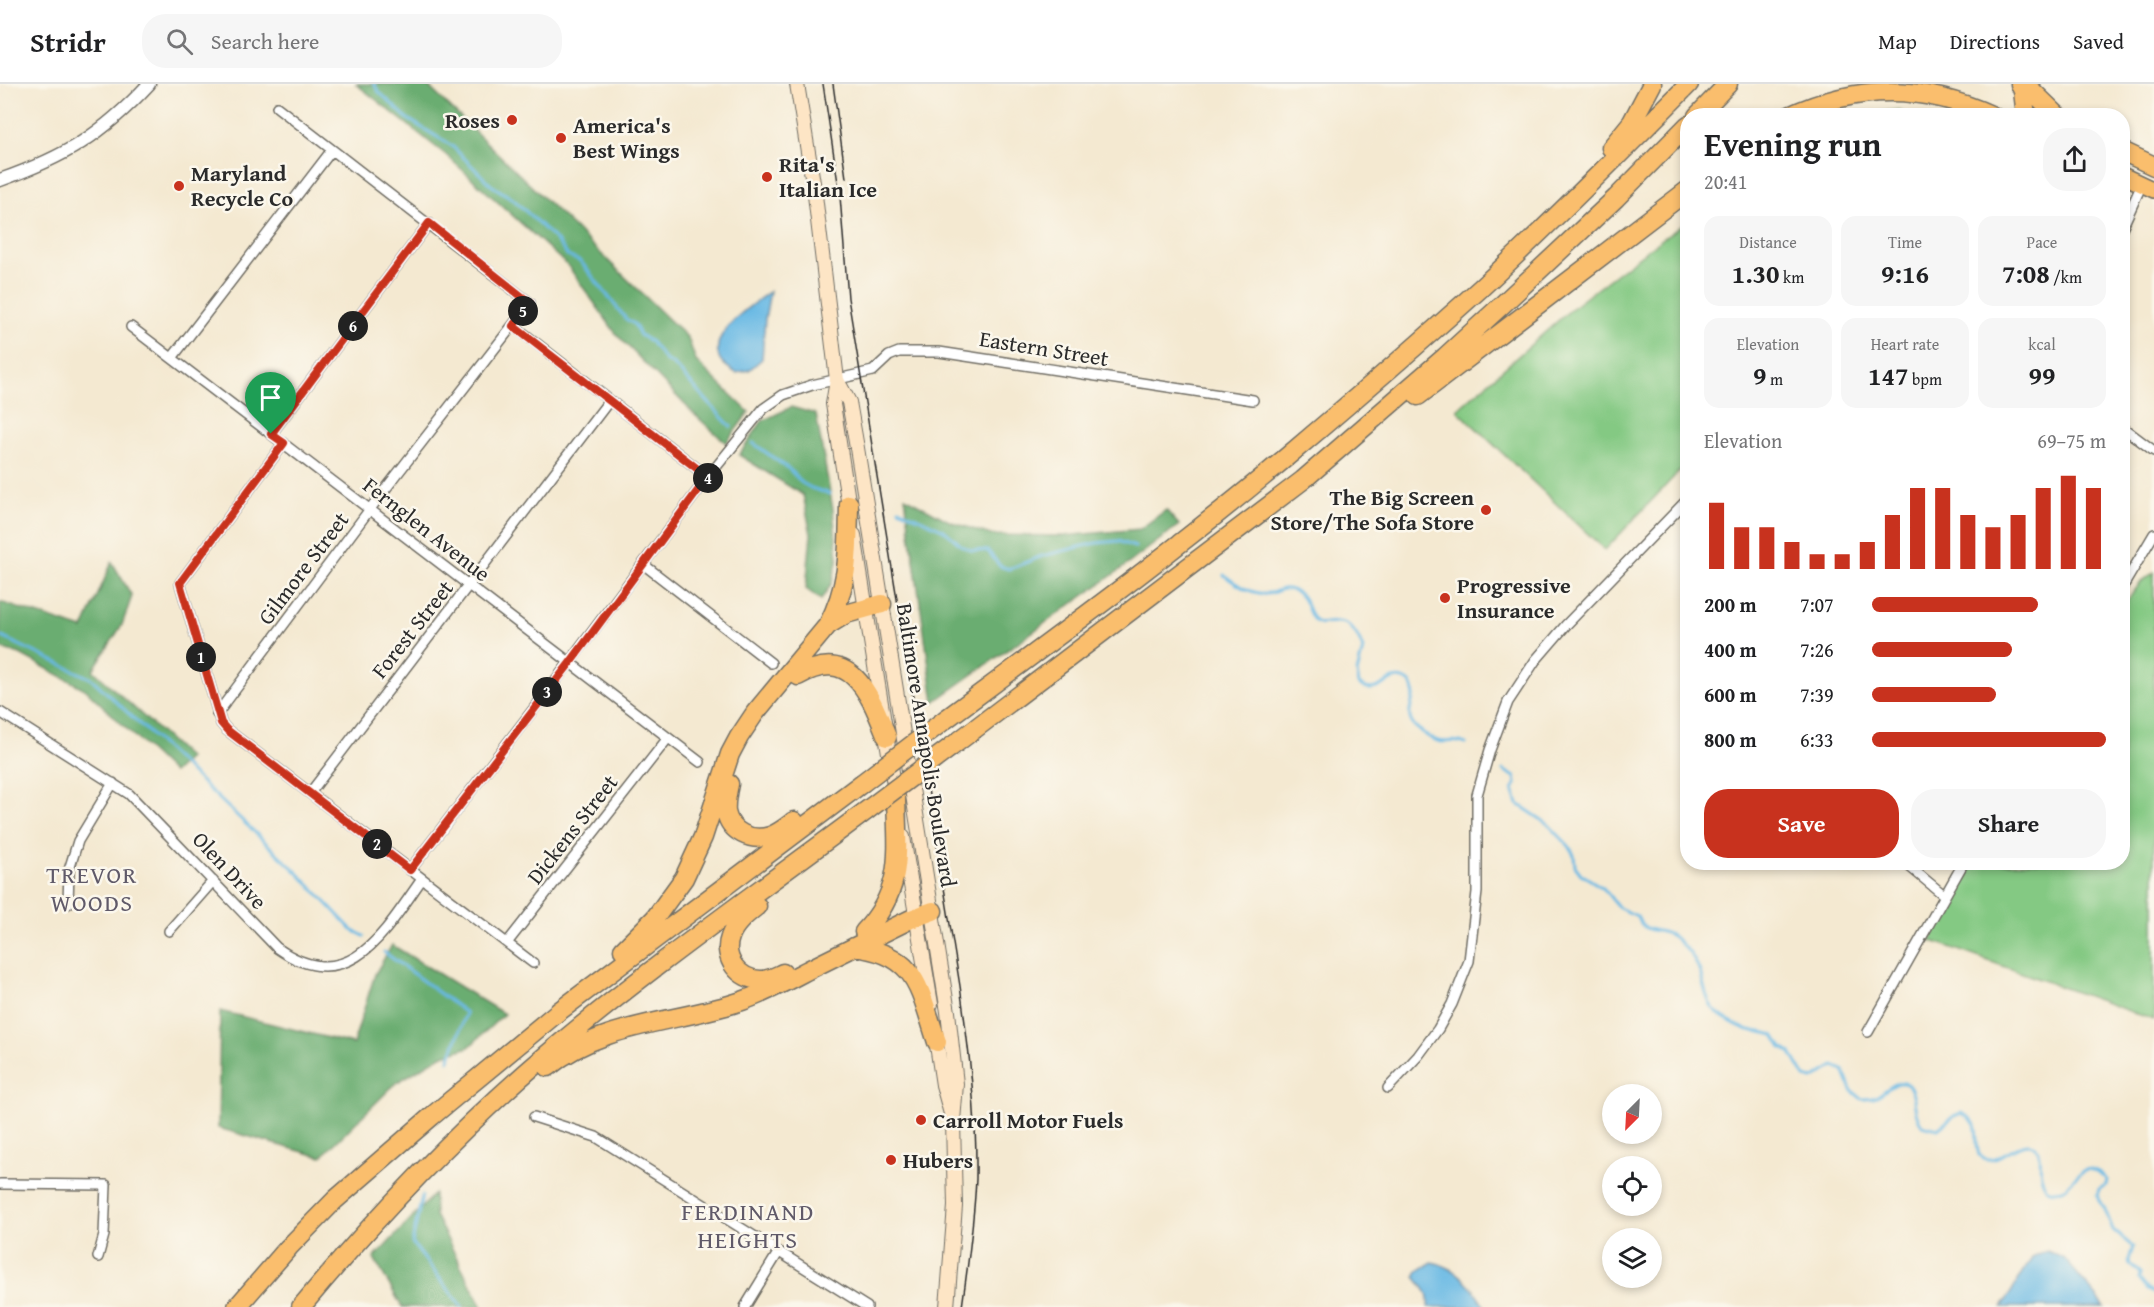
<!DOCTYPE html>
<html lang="en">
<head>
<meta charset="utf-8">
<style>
	body { margin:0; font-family:"Gentium Book Plus",serif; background:#f6f6f6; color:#202124; height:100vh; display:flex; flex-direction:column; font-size:22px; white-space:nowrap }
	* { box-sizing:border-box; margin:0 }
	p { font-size:20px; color:#757577 }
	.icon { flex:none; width:33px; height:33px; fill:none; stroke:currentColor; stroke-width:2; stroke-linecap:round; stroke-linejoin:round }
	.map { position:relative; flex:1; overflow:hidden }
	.drawer { position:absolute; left:1680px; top:24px; width:450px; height:762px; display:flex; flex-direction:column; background:#fff; border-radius:24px; box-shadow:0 3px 9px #0003 }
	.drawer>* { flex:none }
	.needle { width:39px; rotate:204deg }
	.fabs { position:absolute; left:1602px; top:1000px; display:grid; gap:12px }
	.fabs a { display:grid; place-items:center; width:60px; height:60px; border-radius:50%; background:#fff; box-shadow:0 3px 9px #0003; font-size:30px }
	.pin { position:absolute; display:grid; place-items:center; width:51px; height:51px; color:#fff; margin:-62px -26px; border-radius:50% 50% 50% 0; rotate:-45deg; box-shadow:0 0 6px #0007 }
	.pin .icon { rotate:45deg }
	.km { position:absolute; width:30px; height:30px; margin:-15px; border-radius:50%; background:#222; color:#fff; font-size:16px; line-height:30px; text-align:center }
	.round { display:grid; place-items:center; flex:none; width:63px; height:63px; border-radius:24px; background:#f6f6f6 }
	.summary { display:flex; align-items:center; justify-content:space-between; height:102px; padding:0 24px }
	h1 { font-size:33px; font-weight:800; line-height:45px }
	.stats { display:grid; grid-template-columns:repeat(3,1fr); gap:9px; height:102px; padding:6px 24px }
	.stats div { display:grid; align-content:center; border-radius:15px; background:#f6f6f6; text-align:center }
	.stats b { font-size:26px; font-weight:800 }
	.stats small { font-size:16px; font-weight:400 }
	.stats p { font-size:16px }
	.chart { height:168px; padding:12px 24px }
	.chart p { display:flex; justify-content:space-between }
	.chart svg { width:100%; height:108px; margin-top:6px; stroke:#c8321e; stroke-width:6 }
	.cta { display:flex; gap:12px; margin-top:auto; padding:12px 24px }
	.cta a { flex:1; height:69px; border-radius:24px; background:#c8321e; color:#fff; font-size:24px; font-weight:800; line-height:69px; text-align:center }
	.cta a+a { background:#f6f6f6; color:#202124 }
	ul { padding:0 24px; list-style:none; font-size:20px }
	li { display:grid; grid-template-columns:96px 72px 1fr; align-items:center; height:45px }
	li i { height:15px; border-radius:8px; background:#c8321e }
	header { display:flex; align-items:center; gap:36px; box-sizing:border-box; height:84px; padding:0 30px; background:#fff; border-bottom:2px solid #e0e0e0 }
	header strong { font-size:28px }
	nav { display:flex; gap:33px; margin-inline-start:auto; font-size:21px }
	.search { width:420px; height:54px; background:#f6f6f6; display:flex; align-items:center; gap:15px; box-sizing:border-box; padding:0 21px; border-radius:24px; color:#757577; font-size:22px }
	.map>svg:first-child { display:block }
	.green { fill:#84c983; stroke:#587a57; stroke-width:1.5 }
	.forest { fill:#6bad71; stroke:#4b6c4e; stroke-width:1.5 }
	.water { fill:#69b9e4; stroke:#4a7288; stroke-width:1.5 }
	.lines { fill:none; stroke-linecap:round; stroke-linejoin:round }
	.stream { stroke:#69b9e4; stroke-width:3 }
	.minor-casing { stroke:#716e65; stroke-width:12 }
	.tertiary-casing { stroke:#716e65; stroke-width:15 }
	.secondary-casing { stroke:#716e65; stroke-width:16 }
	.primary-casing { stroke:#716e65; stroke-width:18 }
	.motorway-casing { stroke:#716e65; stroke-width:21 }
	.minor { stroke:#fff; stroke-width:9 }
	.tertiary { stroke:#fff; stroke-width:12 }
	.secondary { stroke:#fde5c5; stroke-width:14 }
	.primary { stroke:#fabe6d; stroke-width:15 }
	.motorway { stroke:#fabe6d; stroke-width:18 }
	.tram { stroke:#2b2b2b; stroke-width:1.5 }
	.motorway-bridge-casing { stroke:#716e65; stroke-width:21; stroke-linecap:butt }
	.motorway-bridge { stroke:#fabe6d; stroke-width:18 }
	.route-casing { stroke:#fff; stroke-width:12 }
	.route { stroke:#c8321e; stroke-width:8 }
	.poi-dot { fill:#c8321e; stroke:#fbf7ec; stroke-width:2 }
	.labels { text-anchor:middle; stroke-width:5; stroke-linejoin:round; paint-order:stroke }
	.poi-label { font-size:22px; font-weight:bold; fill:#2b2b2b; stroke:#fbf7ec; text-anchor:start }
	.street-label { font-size:22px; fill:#2b2b2b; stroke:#fbf7ec }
	.neighbourhood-label { font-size:24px; letter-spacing:1.5px; fill:#605a69; stroke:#fbf7ec }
</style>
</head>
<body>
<header>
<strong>Stridr</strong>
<div class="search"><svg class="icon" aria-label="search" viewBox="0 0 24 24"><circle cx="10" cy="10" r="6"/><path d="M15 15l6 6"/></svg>Search here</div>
<nav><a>Map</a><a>Directions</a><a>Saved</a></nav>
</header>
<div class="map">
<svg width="2154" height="1223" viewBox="0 0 2154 1223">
	<rect width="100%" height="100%" fill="#fbf7ec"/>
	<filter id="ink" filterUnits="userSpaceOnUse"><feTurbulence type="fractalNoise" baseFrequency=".0167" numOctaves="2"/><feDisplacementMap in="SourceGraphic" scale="12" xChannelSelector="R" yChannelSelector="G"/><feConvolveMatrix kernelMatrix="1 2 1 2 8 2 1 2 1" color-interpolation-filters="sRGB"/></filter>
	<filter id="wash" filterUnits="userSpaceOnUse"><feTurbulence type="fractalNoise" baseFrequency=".008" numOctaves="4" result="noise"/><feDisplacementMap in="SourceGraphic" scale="24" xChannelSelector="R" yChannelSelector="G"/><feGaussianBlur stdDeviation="1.35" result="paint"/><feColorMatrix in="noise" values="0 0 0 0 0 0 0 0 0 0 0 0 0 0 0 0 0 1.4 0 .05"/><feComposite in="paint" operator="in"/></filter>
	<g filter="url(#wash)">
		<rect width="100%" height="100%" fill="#f4e9d1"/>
		<path class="green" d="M1899 26 1905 31H1856Z
			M1687 138V379L1605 466 1457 326 1577 220 1655 160Z
			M2154 488V936L1930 856 1974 779 2122 778 2123 522 2141 498Z"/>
		<path class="forest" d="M356 0H426L688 254 696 277 749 328 726 359 695 331 617 251 568 182 446 71Z
			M791 323 816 330 833 425 838 474 832 499 821 516 806 505 811 450 803 411 739 371 762 337Z
			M905 413 949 437 991 451 1063 452 1140 445 1166 426 1179 441 1124 483 934 618Z
			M112 478 132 512 122 541 93 586 189 674 173 689 85 605 20 570 0 564V518L83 545Z
			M392 861 504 930 469 963 441 972 396 999 321 1073 218 1044 220 927 353 960 375 890Z
			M434 1110 435 1131 482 1223H402L374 1174Z"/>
		<path class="water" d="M770 207 765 235 762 275 749 286 736 289C729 284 719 279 718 269 713 245 754 220 770 207Z
			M2047 1167 2065 1175 2105 1223H2002L2032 1174Z
			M1432 1178C1455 1182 1474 1203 1485 1223H1428C1430 1209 1423 1203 1415 1193L1418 1187Z"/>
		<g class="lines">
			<path class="stream" d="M374 0 379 8 408 35 452 62 491 101 513 115 556 156 568 172 581 178 626 235 634 240 640 251 651 258 665 276 674 281 731 343
				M753 359 789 385 802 399 811 404 830 410
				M899 425 944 446 962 462 971 466 988 467 1000 482 1009 485 1042 472 1096 459 1118 457 1135 463
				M1224 491C1237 501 1253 512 1271 509 1277 508 1281 503 1288 505 1308 509 1305 525 1314 536 1325 549 1346 518 1363 565L1357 589 1359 600C1378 616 1388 587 1406 596 1427 607 1396 630 1418 645 1423 649 1433 656 1438 657 1448 660 1453 654 1466 660
				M0 552 92 595 299 790 352 846 364 852
				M1503 686 1515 693 1516 700 1513 705 1518 720 1548 740 1569 762 1574 771 1575 782 1581 790 1603 804 1619 824 1637 832C1644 853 1662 842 1675 854 1684 863 1693 870 1698 883 1707 903 1702 921 1726 935 1732 938 1740 943 1746 945 1755 948 1765 948 1774 951L1782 964 1791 969 1805 993 1813 995 1834 982 1843 986 1851 1006 1862 1015C1867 1015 1871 1015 1876 1013 1886 1007 1904 987 1912 1008 1917 1021 1912 1026 1922 1041L1938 1045 1954 1032 1961 1029C1984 1039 1973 1052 1979 1071 1982 1072 1984 1075 1987 1075 2002 1077 2025 1050 2036 1064 2043 1071 2039 1083 2041 1092 2042 1097 2044 1100 2047 1105L2054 1107 2063 1106C2077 1092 2087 1073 2107 1096L2106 1101 2099 1105 2097 1111 2099 1117 2104 1123 2113 1146 2133 1163 2129 1176 2130 1181 2140 1189 2139 1195 2148 1206 2154 1209
				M384 868 466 929 449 976
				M422 1112 412 1159 462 1223"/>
		</g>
	</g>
	<g filter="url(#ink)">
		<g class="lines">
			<g class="minor-casing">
				<path id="minor" d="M2122 144 2142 100
					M513 241 708 393
					M131 243 700 678
					M172 274 332 66
					M2122 343 2154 367
					M271 350 429 139
					M284 359 180 499 221 639 227 646 533 879
					M643 480 771 579
					M2122 504 2154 450
					M0 628 129 710 277 864C349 915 385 847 422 795
					M217 630 370 425 530 219 277 23
					M310 709 609 317
					M1904 778 1945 812
					M410 786 569 579 708 393 763 325 783 311 812 301 873 287 889 272 899 268H939L1253 316
					M68 820 69 786 78 757 113 699
					M169 847 213 797
					M507 859 668 654
					M1868 948 1964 778
					M1388 1004 1418 972 1438 945 1452 920 1469 877 1477 808V711L1490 666 1508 618 1535 577 1566 541 1688 415
					M534 1033 596 1053 867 1223
					M0 1100 106 1101 104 1151 98 1173
					M745 1223 778 1169"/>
			</g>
			<g class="tertiary-casing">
				<path id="tertiary" d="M0 96C65 73 102 51 149 0"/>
			</g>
			<g class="secondary-casing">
				<path id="secondary" d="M797 0 815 111 837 296 833 320 850 429
					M837 296 849 318 857 364 948 928 956 1000 953 1037 955 1122 947 1223
					M854 451 896 713
					M903 753 931 920
					M935 948 943 1001 953 1037"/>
			</g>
			<g class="primary-casing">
				<path id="primary" d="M2122 91 2154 106"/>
			</g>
			<g class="motorway-casing">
				<path id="motorway" d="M2020 0 2023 7 2026 32
					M2025 0 2058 32
					M1697 32 1728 0
					M1789 32C1858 0 1923 0 1993 32
					M1611 64 1632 38 1652 0
					M2122 67 2154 82
					M1418 312 1688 106
					M828 541C850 498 848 467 849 420
					M798 592C853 560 871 614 887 653
					M946 635C1062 549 1179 464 1289 371 1354 316 1419 260 1482 203 1553 137 1621 69 1689 0
					M951 663 1303 396 1445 273 1503 220 1616 114 1688 41
					M729 700C727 709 725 718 726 728 730 748 751 758 770 752 779 749 786 743 794 737
					M757 822C747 830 734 840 730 853 722 874 739 896 761 896 769 896 776 892 783 889
					M864 848C905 804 897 768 896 712
					M854 863C918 870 919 905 937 958
					M623 866 655 834 684 794 703 753 730 670 739 653 755 629 828 541 846 530 882 520
					M548 983C603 938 677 939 742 917 765 909 787 897 808 886 843 869 877 852 911 835L933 827
					M237 1223 289 1163 335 1116 432 1032 558 928 861 700
					M301 1223C376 1133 455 1049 544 973 647 885 758 808 866 727"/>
			</g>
			<use href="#minor" class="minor"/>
			<use href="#tertiary" class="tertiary"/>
			<use href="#secondary" class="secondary"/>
			<use href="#primary" class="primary"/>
			<use href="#motorway" class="motorway"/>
			<path class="tram" d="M823 0 840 112 848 214 960 902C969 966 977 1030 976 1095 974 1138 968 1181 962 1223
				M833 0 846 94"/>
			<g class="motorway-bridge-casing">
				<path id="motorway-bridge" d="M861 700 946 635
					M866 727 951 663"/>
			</g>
			<use href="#motorway-bridge" class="motorway-bridge"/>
		</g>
	</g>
	<g class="lines" filter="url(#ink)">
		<g class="route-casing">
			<path id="route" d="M429 139 530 219 513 242 708 393 570 579 410 786 227 646 221 639 180 499 284 359 271 350Z"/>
		</g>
		<use href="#route" class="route"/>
	</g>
	<g class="poi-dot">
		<circle cx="512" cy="36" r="6"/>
		<circle cx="561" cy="54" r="6"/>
		<circle cx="767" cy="93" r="6"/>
		<circle cx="179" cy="102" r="6"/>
		<circle cx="1486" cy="426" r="6"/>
		<circle cx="1445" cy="514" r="6"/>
		<circle cx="921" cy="1036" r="6"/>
		<circle cx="891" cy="1076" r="6"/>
	</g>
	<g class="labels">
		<g class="poi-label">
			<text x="500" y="44" text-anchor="end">Roses</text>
			<text x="573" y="49">America's<tspan x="573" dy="25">Best Wings</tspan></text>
			<text x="779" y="88">Rita's<tspan x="779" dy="25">Italian Ice</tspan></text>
			<text x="191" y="97">Maryland<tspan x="191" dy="25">Recycle Co</tspan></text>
			<text x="1474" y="421" text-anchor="end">The Big Screen<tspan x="1474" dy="25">Store/The Sofa Store</tspan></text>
			<text x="1457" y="509">Progressive<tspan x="1457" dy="25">Insurance</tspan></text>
			<text x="933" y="1044">Carroll Motor Fuels</text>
			<text x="903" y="1084">Hubers</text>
		</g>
		<g class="street-label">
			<text transform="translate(1044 264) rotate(9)" y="8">Eastern Street</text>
			<text transform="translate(427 445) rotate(38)" y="8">Fernglen Avenue</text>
			<text transform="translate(303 484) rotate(-53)" y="8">Gilmore Street</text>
			<text transform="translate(412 545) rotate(-52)" y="8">Forest Street</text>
			<text transform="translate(927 661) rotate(81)" y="8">Baltimore Annapolis Boulevard</text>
			<text transform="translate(572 745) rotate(-52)" y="8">Dickens Street</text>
			<text transform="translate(230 786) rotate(47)" y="8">Olen Drive</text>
		</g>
		<g class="neighbourhood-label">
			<text x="92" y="799">TREVOR<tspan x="92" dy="28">WOODS</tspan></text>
			<text x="748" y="1136">FERDINAND<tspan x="748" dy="28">HEIGHTS</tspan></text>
		</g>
	</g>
</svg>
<div class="fabs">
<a><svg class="needle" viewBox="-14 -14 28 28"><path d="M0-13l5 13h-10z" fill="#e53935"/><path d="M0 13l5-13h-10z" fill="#757577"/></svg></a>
<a><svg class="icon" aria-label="locate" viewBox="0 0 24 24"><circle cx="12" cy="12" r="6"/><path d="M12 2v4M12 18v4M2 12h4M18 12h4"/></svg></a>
<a><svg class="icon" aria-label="layers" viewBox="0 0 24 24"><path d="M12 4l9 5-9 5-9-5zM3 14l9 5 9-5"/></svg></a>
</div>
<div class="pin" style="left:271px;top:350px;background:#1e9e55"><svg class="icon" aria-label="arrive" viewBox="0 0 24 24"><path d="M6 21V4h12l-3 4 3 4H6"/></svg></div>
<b class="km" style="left:201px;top:573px">1</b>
<b class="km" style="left:377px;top:760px">2</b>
<b class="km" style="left:547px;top:608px">3</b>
<b class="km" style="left:708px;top:394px">4</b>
<b class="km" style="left:523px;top:227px">5</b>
<b class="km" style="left:353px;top:242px">6</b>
<section class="drawer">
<div class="summary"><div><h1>Evening run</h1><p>20:41</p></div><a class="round"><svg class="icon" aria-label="share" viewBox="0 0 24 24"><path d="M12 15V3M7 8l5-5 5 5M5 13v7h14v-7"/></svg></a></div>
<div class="stats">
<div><p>Distance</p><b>1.30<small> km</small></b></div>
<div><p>Time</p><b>9:16</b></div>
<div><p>Pace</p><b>7:08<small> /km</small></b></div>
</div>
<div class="stats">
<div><p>Elevation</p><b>9<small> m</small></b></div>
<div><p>Heart rate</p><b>147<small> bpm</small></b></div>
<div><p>kcal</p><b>99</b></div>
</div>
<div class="chart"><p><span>Elevation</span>69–75 m</p>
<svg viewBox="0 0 160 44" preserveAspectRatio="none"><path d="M5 44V17M15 44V27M25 44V27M35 44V33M45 44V38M55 44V38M65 44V33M75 44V22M85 44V11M95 44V11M105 44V22M115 44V27M125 44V22M135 44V11M145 44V6M155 44V11"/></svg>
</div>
<ul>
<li><b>200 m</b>7:07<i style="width:71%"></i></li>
<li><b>400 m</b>7:26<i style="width:60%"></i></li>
<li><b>600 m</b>7:39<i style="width:53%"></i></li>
<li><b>800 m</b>6:33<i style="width:100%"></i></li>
</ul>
<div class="cta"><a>Save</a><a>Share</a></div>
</section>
</div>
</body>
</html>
